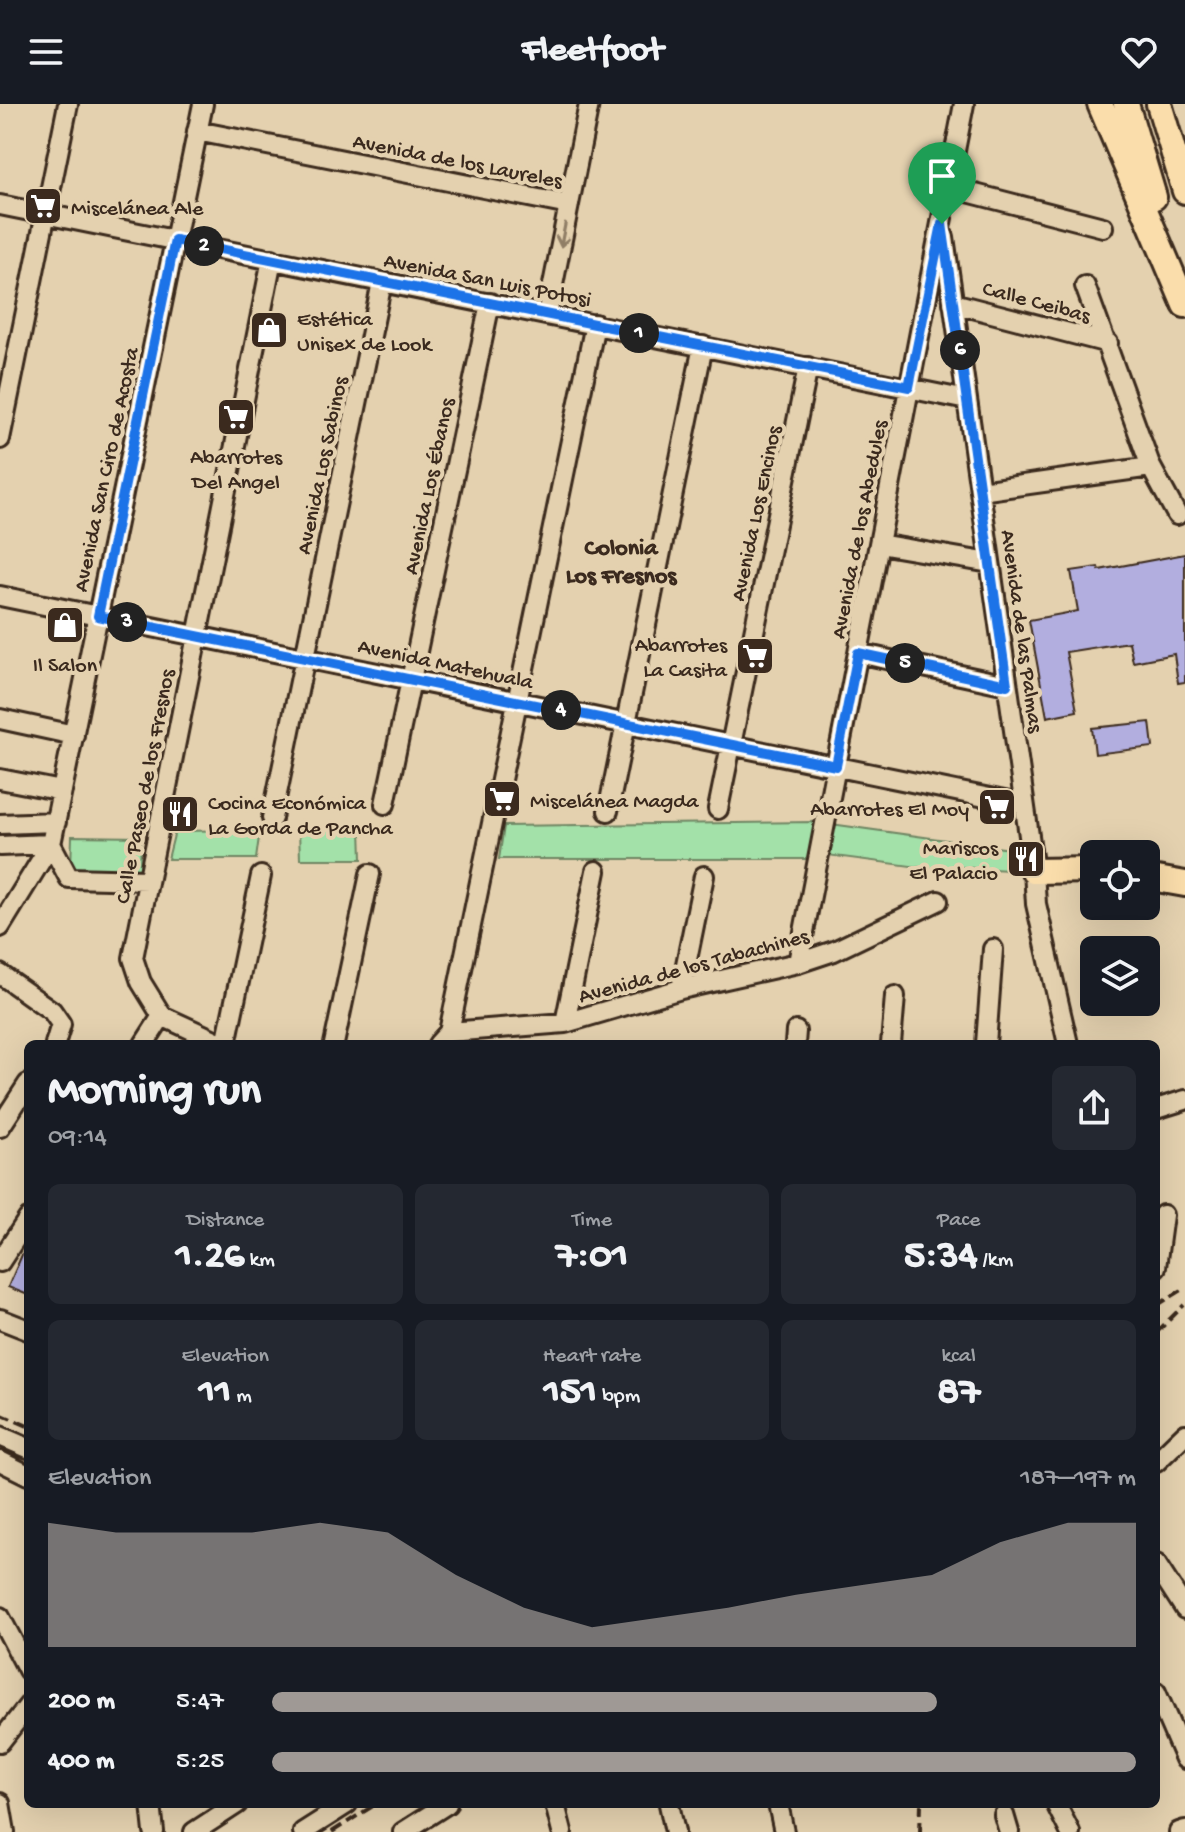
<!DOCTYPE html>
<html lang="en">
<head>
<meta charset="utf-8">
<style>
	body { margin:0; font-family:"Gochi Hand",sans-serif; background:#242831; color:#f1f3f6; height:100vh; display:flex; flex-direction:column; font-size:30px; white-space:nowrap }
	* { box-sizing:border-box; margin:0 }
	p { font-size:26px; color:#9ea1a6 }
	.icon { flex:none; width:44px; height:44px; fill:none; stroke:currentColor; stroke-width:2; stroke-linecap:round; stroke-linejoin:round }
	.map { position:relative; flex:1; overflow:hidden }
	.drawer { position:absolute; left:24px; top:936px; width:1136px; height:768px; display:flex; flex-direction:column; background:#171b24; border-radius:12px; box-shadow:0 8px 32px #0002 }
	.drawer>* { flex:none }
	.fabs { position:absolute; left:1080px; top:736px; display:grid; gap:16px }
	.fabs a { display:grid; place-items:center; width:80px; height:80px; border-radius:12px; background:#171b24; box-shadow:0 8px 32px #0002; font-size:40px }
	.pin { position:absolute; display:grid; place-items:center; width:68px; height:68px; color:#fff; margin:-82px -34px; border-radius:50% 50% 50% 0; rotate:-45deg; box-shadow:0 0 8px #0007 }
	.pin .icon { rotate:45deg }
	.km { position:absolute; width:40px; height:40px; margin:-20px; border-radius:50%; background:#222; color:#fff; font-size:22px; line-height:40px; text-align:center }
	.round { display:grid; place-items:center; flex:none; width:84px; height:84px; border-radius:12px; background:#242831 }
	.summary { display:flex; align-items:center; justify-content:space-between; height:136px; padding:0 24px }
	h1 { font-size:44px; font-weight:700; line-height:60px }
	.figures { display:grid; grid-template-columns:repeat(3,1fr); gap:12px; height:136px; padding:8px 24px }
	.figures div { display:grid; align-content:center; border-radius:12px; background:#242831; text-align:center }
	.figures b { font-size:40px; font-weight:700 }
	.figures small { font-size:22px; font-weight:400 }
	.figures p { font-size:22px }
	.chart { height:224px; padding:16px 24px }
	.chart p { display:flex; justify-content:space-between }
	.chart svg { width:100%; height:144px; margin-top:8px; fill:#9f9995; opacity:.7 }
	ul { padding:0 24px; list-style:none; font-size:26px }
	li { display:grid; grid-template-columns:128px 96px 1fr; align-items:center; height:60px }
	li i { height:20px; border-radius:10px; background:#9f9995 }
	header { display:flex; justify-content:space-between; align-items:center; height:104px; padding:0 24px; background:#171b24; font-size:36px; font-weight:700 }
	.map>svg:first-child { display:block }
	.green { fill:#a3e1a9; stroke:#6f8664; stroke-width:2 }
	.building { fill:#b2aedf; stroke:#3b2a1e; stroke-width:2 }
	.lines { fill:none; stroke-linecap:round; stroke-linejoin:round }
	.minor-casing { stroke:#3b2a1e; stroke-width:24 }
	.major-casing { stroke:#3b2a1e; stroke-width:30 }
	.minor { stroke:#e4d1af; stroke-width:18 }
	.major { stroke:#faddab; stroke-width:24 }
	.rail { stroke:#3b2a1e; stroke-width:4; stroke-dasharray:12 6; stroke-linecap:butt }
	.oneway { stroke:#907e66 }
	.route-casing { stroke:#fff; stroke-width:16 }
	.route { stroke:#1a73e8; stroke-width:10 }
	.labels { text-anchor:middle; stroke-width:8; stroke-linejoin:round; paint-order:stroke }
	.street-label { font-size:22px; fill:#3b2a1e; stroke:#e4d1af }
	.poi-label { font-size:22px; fill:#3b2a1e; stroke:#e4d1af; text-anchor:start }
	.neighbourhood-label { font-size:24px; font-weight:bold; fill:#3b2a1e; stroke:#e4d1af }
</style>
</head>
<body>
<header><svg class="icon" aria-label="menu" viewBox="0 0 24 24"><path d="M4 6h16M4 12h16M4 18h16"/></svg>Fleetfoot<svg class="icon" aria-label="heart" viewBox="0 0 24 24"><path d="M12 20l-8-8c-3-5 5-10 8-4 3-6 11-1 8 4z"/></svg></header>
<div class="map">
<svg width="1185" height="1728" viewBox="0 0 1185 1728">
	<rect width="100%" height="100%" fill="#e4d1af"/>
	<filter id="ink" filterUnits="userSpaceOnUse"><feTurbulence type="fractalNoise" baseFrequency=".0125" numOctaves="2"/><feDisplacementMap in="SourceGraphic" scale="16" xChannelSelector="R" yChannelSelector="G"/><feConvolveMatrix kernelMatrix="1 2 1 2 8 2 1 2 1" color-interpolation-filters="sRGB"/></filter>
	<g filter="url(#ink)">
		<path class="green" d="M816 718 809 755H499L504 722Z
			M831 720 1024 747 1026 767 957 763 956 768 827 751Z
			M361 724 362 755H300L299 725Z
			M260 726 256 755H168L175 727Z
			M72 732 141 733 140 767 71 765Z"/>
		<path class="building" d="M1185 450V578L1178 579 1174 550 1133 558 1129 538 1066 548 1077 607 1047 613 1029 516 1078 507 1071 467 1098 463 1099 466Z
			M1150 618 1153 643 1095 650 1092 624Z
			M28 1137V1191L8 1183Z"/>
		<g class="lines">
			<g class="minor-casing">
				<path id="minor" d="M197 27 569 101
					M948 83 1103 123
					M0 101 967 296
					M944 133 1034 767 1036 800 1068 940
					M1085 182 1151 363 1177 411
					M953 199 1108 239
					M547 211 589 0
					M0 335 68 0
					M980 387 1151 363
					M879 440 990 459
					M0 492 1024 701
					M858 549 1007 581
					M0 615 74 631
					M0 675 62 687
					M385 700 490 199
					M718 705 808 263
					M608 707 703 242
					M272 714 382 178
					M0 720 56 718
					M51 740 69 774 148 776
					M0 742 51 740
					M0 823 51 740 203 0
					M798 859 964 0
					M0 870 52 907 61 920 55 940
					M681 885 704 772
					M565 919 596 767
					M449 928 565 919 681 885 798 859 834 847 938 797
					M144 940 162 912
					M223 940 162 912 141 878 133 854 272 155
					M226 940 261 772
					M334 940 370 770
					M438 940 449 928 595 220
					M795 940 796 927
					M891 940 895 892
					M986 940 993 845
					M1156 1005 1185 996
					M0 1023 28 980
					M0 1158 28 1115
					M1156 1163 1163 1111
					M0 1215 28 1226
					M0 1332 28 1344
					M0 1357 28 1371
					M1156 1358 1185 1330
					M1156 1460 1185 1505
					M0 1513 28 1566
					M1156 1588 1185 1655
					M0 1638 28 1602
					M0 1699 5 1728
					M151 1700 154 1728
					M555 1700 562 1728
					M669 1700 675 1728
					M778 1700 784 1728
					M1056 1700 1070 1728
					M1004 1711 1009 1728
					M194 1728 237 1700
					M303 1728 347 1700
					M403 1728 447 1700
					M1179 1728 1185 1726"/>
			</g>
			<g class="major-casing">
				<path id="major" d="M1100 0 1185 201
					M1126 0 1154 93
					M1159 0 1185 87
					M1034 767 1094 766
					M1146 773 1185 780"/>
			</g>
			<use href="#minor" class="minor"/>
			<use href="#major" class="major"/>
			<path class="rail" d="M1156 1202 1185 1184
				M1156 1229 1184 1201
				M0 1310 28 1322
				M332 1728 376 1700
				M920 1728 921 1700"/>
		</g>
		<defs><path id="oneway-shaft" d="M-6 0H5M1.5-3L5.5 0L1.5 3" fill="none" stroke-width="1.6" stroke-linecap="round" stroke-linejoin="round" transform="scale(2)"/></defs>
		<use class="oneway" href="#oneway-shaft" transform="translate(563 131) rotate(101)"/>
	</g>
	<g class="lines" filter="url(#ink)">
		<g class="route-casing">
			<path id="route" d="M942 120 1007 581 858 549 836 662 98 512 175 136 909 283Z"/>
		</g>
		<use href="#route" class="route"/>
	</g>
	<defs>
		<g id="supermarket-square" transform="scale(2)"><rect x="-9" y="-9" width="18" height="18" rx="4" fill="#3b2a1e" stroke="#e4d1af"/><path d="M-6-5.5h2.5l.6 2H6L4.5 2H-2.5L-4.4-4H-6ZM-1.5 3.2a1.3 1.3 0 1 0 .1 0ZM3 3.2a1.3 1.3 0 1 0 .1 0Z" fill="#fff"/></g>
		<g id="shop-square" transform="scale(2)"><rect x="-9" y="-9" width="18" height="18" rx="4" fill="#3b2a1e" stroke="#e4d1af"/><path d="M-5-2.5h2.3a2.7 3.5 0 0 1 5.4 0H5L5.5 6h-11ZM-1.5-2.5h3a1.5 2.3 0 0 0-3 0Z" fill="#fff"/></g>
		<g id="restaurant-square" transform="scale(2)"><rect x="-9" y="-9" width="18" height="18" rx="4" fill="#3b2a1e" stroke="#e4d1af"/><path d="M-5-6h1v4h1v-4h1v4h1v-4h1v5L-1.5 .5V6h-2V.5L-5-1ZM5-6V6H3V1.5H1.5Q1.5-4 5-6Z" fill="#fff"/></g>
	</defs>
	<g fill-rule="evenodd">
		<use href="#supermarket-square" x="43" y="102"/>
		<use href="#shop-square" x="269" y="226"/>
		<use href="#supermarket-square" x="236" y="313"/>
		<use href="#shop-square" x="65" y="521"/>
		<use href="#supermarket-square" x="755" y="552"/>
		<use href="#supermarket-square" x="502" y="695"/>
		<use href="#supermarket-square" x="997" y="703"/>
		<use href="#restaurant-square" x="180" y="710"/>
		<use href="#restaurant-square" x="1026" y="755"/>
	</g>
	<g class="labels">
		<g class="street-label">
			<text transform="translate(458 55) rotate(11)" y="8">Avenida de los Laureles</text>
			<text transform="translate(488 174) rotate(11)" y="8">Avenida San Luis Potosi</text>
			<text transform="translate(1037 196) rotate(15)" y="8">Calle Ceibas</text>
			<text transform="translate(320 361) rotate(-78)" y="8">Avenida Los Sabinos</text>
			<text transform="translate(104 365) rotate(-78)" y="8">Avenida San Ciro de Acosta</text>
			<text transform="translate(427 382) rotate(-78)" y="8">Avenida Los Ébanos</text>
			<text transform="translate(754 409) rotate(-78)" y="8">Avenida Los Encinos</text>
			<text transform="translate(857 425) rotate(-79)" y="8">Avenida de los Abedules</text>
			<text transform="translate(1024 527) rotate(82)" y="8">Avenida de las Palmas</text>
			<text transform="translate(446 558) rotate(12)" y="8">Avenida Matehuala</text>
			<text transform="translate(143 682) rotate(-79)" y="8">Calle Paseo de los Fresnos</text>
			<text transform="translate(693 860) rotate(-15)" y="8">Avenida de los Tabachines</text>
		</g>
		<g class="poi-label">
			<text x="71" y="110">Miscelánea Ale</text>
			<text x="297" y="221">Estética<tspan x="297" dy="25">Unisex de Look</tspan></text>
			<text x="236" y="359" text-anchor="middle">Abarrotes<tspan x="236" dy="25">Del Angel</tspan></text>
			<text x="727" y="547" text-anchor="end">Abarrotes<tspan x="727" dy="25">La Casita</tspan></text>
			<text x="65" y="567" text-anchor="middle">Il Salon</text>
			<text x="530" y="703">Miscelánea Magda</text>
			<text x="208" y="705">Cocina Económica<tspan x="208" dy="25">La Gorda de Pancha</tspan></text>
			<text x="969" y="711" text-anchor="end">Abarrotes El Moy</text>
			<text x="998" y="750" text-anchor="end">Mariscos<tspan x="998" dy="25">El Palacio</tspan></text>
		</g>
		<g class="neighbourhood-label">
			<text x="621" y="450">Colonia<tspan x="621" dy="28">Los Fresnos</tspan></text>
		</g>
	</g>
</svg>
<div class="fabs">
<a><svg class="icon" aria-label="locate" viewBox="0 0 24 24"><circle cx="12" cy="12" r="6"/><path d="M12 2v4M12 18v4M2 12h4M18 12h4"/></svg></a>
<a><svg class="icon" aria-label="layers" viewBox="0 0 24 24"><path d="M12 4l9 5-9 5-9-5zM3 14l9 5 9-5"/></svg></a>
</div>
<div class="pin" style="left:942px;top:120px;background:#1e9e55"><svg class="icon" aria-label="arrive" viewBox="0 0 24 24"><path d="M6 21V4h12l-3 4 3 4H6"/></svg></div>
<b class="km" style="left:639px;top:229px">1</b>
<b class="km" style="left:204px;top:142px">2</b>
<b class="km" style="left:127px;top:518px">3</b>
<b class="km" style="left:561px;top:606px">4</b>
<b class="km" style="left:905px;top:559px">5</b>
<b class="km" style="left:960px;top:246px">6</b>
<section class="drawer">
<div class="summary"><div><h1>Morning run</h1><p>09:14</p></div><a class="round"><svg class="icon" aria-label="share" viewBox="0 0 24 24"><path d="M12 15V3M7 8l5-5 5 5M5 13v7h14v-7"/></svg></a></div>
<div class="figures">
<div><p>Distance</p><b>1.26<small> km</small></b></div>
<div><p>Time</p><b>7:01</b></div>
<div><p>Pace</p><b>5:34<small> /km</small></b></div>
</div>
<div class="figures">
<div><p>Elevation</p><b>11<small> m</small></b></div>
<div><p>Heart rate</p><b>151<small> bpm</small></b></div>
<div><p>kcal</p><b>87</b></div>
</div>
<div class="chart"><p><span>Elevation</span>187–197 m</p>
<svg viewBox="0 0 160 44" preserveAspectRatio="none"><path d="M0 44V6L10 9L20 9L30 9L40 6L50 9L60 22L70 32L80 38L90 35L100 32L110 28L120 25L130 22L140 12L150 6L160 6V44z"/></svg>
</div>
<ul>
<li><b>200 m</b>5:47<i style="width:77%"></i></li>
<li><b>400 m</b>5:25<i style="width:100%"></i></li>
</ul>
</section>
</div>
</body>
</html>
